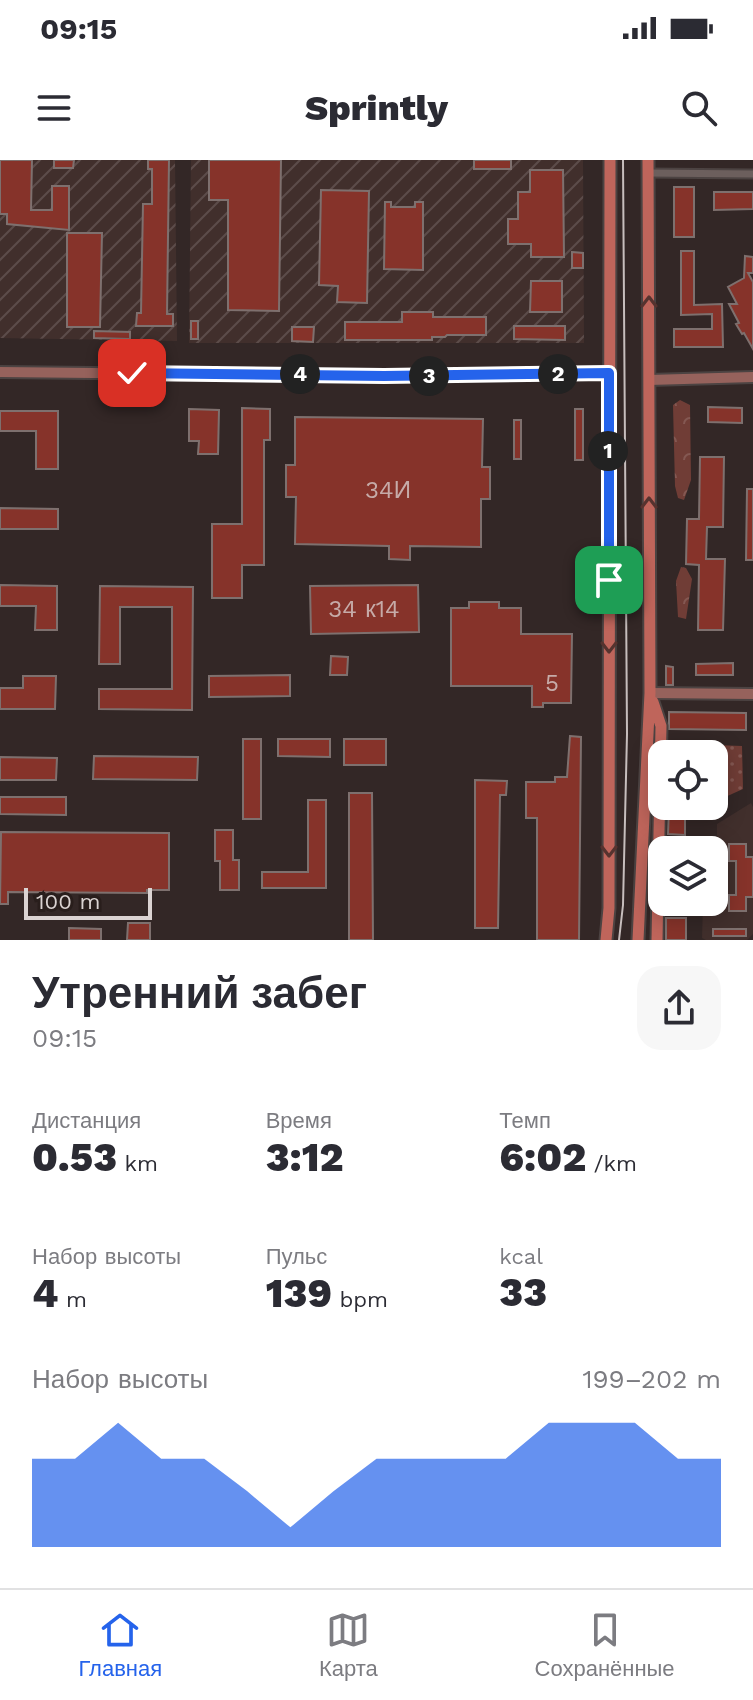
<!DOCTYPE html>
<html lang="ru">
<head>
<meta charset="utf-8">
<style>
	body { margin:0; font-family:"Work Sans",sans-serif; background:#f7f7f7; color:#2b2b33; height:100vh; display:flex; flex-direction:column; font-size:30px; white-space:nowrap }
	* { box-sizing:border-box; margin:0 }
	p { font-size:26px; color:#7c7c81 }
	.icon { flex:none; width:44px; height:44px; fill:none; stroke:currentColor; stroke-width:2; stroke-linecap:round; stroke-linejoin:round }
	.map { position:relative; height:780px; overflow:hidden }
	.details { display:flex; flex-direction:column; background:#fff; flex:1 }
	.details>* { flex:none }
	.fabs { position:absolute; left:648px; top:580px; display:grid; gap:16px }
	.fabs a { display:grid; place-items:center; width:80px; height:80px; border-radius:16px; background:#fff; box-shadow:0 4px 20px #0003; font-size:40px }
	.scale { position:absolute; left:24px; bottom:20px; width:128px; box-sizing:border-box; padding-left:8px; border:4px solid #dbd3d2; border-top:0; font-size:22px; line-height:28px; white-space:nowrap; color:#dbd3d2; -webkit-text-stroke:6px #291e1c; paint-order:stroke }
	.pin { position:absolute; display:grid; place-items:center; width:68px; height:68px; color:#fff; margin:-34px; border-radius:16px; box-shadow:0 4px 12px #0006 }
	.km { position:absolute; width:40px; height:40px; margin:-20px; border-radius:50%; background:#222; color:#fff; font-size:22px; line-height:40px; text-align:center }
	.round { display:grid; place-items:center; flex:none; width:84px; height:84px; border-radius:24px; background:#f7f7f7 }
	.head { display:flex; align-items:center; justify-content:space-between; height:136px; padding:0 32px }
	h1 { font-size:44px; font-weight:800; line-height:60px }
	.figures { display:grid; grid-template-columns:repeat(3,1fr); gap:12px; height:136px; padding:8px 32px }
	.figures div { display:grid; align-content:center }
	.figures b { font-size:40px; font-weight:800 }
	.figures small { font-size:22px; font-weight:400 }
	.figures p { font-size:22px }
	.chart { height:224px; padding:16px 32px }
	.chart p { display:flex; justify-content:space-between }
	.chart svg { width:100%; height:144px; margin-top:8px; fill:#2563eb; opacity:.7 }
	.status { display:flex; justify-content:space-between; align-items:center; height:56px; padding:0 40px; background:#fff; direction:ltr }
	.status svg { height:22px; fill:currentColor }
	header { display:flex; justify-content:space-between; align-items:center; height:104px; padding:0 32px; background:#fff; font-size:36px; font-weight:800 }
	.menu { display:flex; justify-content:space-around; align-items:center; height:112px; border-top:2px solid #e1e1e2; background:#fff; font-size:22px; color:#7c7c81 }
	.menu a { display:grid; justify-items:center; gap:4px }
	.menu .active { color:#2563eb }
	.map>svg:first-child { display:block }
	.built { fill:#412f2c }
	.industrial { fill:url(#industrial-furrows) }
	.grass { fill:url(#grass-dots) }
	.forest { fill:url(#forest-crowns) }
	.building { fill:#86332a; stroke:#7e706e; stroke-width:2 }
	.lines { fill:none; stroke-linecap:round; stroke-linejoin:round }
	.street-casing { stroke:#4c4342; stroke-width:11 }
	.secondary-casing { stroke:#4c4342; stroke-width:14 }
	.primary-casing { stroke:#4c4342; stroke-width:15 }
	.street { stroke:#6c5f5d; stroke-width:7 }
	.secondary { stroke:#96625c; stroke-width:10 }
	.primary { stroke:#bf655b; stroke-width:11 }
	.tram { stroke:#c7bebd; stroke-width:2 }
	.oneway { stroke:#56332f }
	.route-casing { stroke:#fff; stroke-width:16 }
	.route { stroke:#2563eb; stroke-width:10 }
	.labels { text-anchor:middle; stroke-width:6; stroke-linejoin:round; paint-order:stroke }
	.number-label { font-size:24px; fill:#c6aba8 }
</style>
</head>
<body>
<div class="status"><b>09:15</b><svg viewBox="0 0 49 12"><path d="M0 12V9h3v3zM5 12V6h3v6zM10 12V3h3v9zM15 12V0h3v12zM26 1h20v11H26zM47 4h2v5h-2z"/></svg></div>
<header><svg class="icon" aria-label="menu" viewBox="0 0 24 24"><path d="M4 6h16M4 12h16M4 18h16"/></svg>Sprintly<svg class="icon" aria-label="search" viewBox="0 0 24 24"><circle cx="10" cy="10" r="6"/><path d="M15 15l6 6"/></svg></header>
<div class="map">
<svg width="753" height="780" viewBox="0 0 753 780">
	<defs>
		<pattern id="industrial-furrows" width="10" height="10" patternUnits="userSpaceOnUse" patternTransform="scale(2)"><rect width="10" height="10" fill="#412f2c"/><path d="M-1 1l2-2M0 10L10 0M9 11l2-2" fill="none" stroke="#5c4c4a"/></pattern>
		<pattern id="grass-dots" width="8" height="8" patternUnits="userSpaceOnUse" patternTransform="scale(2)"><rect width="8" height="8" fill="#703d36"/><path d="M2 2h.1M6 6h.1" fill="none" stroke="#845852" stroke-width="1.8" stroke-linecap="round"/></pattern>
		<pattern id="forest-crowns" width="20" height="18" patternUnits="userSpaceOnUse" patternTransform="scale(2)"><rect width="20" height="18" fill="#703d36"/><path d="M2 6a3 3 0 1 1 6 0M12 15a3 3 0 1 1 6 0" fill="none" stroke="#845852"/></pattern>
	</defs>
	<rect width="100%" height="100%" fill="#332726"/>
	<path class="built" d="M751 643 753 647V774L747 780H706L702 778 703 742H714V690H704V685H717V664Z"/>
	<path class="industrial" d="M0 0H175L177 181 0 178Z
		M191 0H583L584 183H189Z"/>
	<path class="grass" d="M715 585 742 586 743 629 723 638H715Z"/>
	<path class="forest" d="M680 240 690 245 691 320 684 340 678 338 675 326 673 245Z
		M681 407 686 408 692 419 686 459 678 457 676 421Z"/>
	<path class="building" d="M0 0H32L31 50H52V26H69V70L7 64V54H0Z
		M54 0H74L73 8H54Z
		M148 0H169L167 154H173V166H136L137 153H141L143 44H152V9H148Z
		M209 0H281L279 151 228 150V40H209Z
		M474 0H511V9H474Z
		M530 10H563L564 97H531V84H508V59H518V32H530Z
		M674 27H694V77H674Z
		M321 30 369 31 367 143 337 142 338 126 319 125Z
		M714 32H753V49L714 50Z
		M385 42H391V47H415V42H423V110L384 109Z
		M67 73H102L100 167H67Z
		M681 91H694V145L722 144 723 187H674V169H712V154L681 155Z
		M572 92 583 93V108H572Z
		M745 96 753 97V113H748L753 122V189L744 173 742 174 736 164 739 163 729 144H737L728 127 744 118Z
		M531 121H562V152H530Z
		M402 152H433V157H486V175H447L445 177H432V180H345V162H402Z
		M191 161H198V179H191Z
		M514 166H565V180L514 179Z
		M292 167H314L313 182 292 181Z
		M94 171 130 172V179L94 178Z
		M708 247 742 248V263L708 262Z
		M242 248 270 249V280H264V405H242V438H212V364H242Z
		M189 249 219 250 218 294H198L199 281H189Z
		M575 249H583V300H575Z
		M0 251H58V309H36V271H0Z
		M295 257 483 259 482 307H490V339H481V387L410 386V400L389 399V386L295 384 296 337H286V305H295Z
		M514 260H521V299H514Z
		M700 297H724L723 367H707L706 399H725L723 470H698L699 405 686 404 687 359H699Z
		M747 329H753V400H746Z
		M0 348 58 349V369H0Z
		M0 425 57 426V470H35L36 446H0Z
		M418 425 419 472 311 474 310 426Z
		M100 426 193 427 192 550 99 549V529H172V447H120V504H99Z
		M469 442H499V448H521V474H572L571 543H543V547H532V526H451V448H469Z
		M331 496 348 497 347 515H330Z
		M733 503V515H696V504Z
		M666 506 673 507V525H666Z
		M290 515V536L209 537V516Z
		M23 516H56L55 549H0V528H23Z
		M669 552 746 553V570L669 569Z
		M570 576 581 577 579 780H537V658H526V622H555V617H567Z
		M243 579H261V659H243Z
		M278 579H330V597L278 596Z
		M344 579H386V605H344Z
		M671 585 687 586V594H670Z
		M94 596 198 597 197 620 93 619Z
		M0 597 57 598 56 620H0Z
		M475 620 507 621 506 635H500L498 768H475Z
		M349 633H372L373 780H349Z
		M0 637H66V655L0 654Z
		M308 640H326V728H262V712H308Z
		M669 646H685V675L668 674Z
		M215 670H233V700H239V730H220V701H215Z
		M1 672 169 673V730H147V733L8 732V744H0Z
		M729 684H746V697H753V737H746V751H729V735H736V701H729Z
		M666 758H686V780H666Z
		M128 763H150V780H127Z
		M69 768 101 769V780H69Z
		M713 769H746V776H713Z"/>
	<g class="lines">
		<g class="street-casing">
			<path id="street" d="M648 13 753 14"/>
		</g>
		<g class="secondary-casing">
			<path id="secondary" d="M0 212 384 216 609 213
				M649 220 753 217
				M650 533 753 534"/>
		</g>
		<g class="primary-casing">
			<path id="primary" d="M653 542 661 566 657 780
				M606 780 609 748 610 0
				M638 780 650 533 648 0"/>
		</g>
		<use href="#street" class="street"/>
		<use href="#secondary" class="secondary"/>
		<use href="#primary" class="primary"/>
		<path class="tram" d="M619 780 623 745 627 574 623 0"/>
	</g>
	<defs><path id="oneway-chevron" d="M-2-3.5L2.5 0L-2 3.5" fill="none" stroke-width="1.6" stroke-linecap="round" stroke-linejoin="round" transform="scale(2)"/></defs>
	<g class="oneway">
		<use href="#oneway-chevron" transform="translate(649 142) rotate(-90)"/>
		<use href="#oneway-chevron" transform="translate(649 343) rotate(-90)"/>
		<use href="#oneway-chevron" transform="translate(609 487) rotate(90)"/>
		<use href="#oneway-chevron" transform="translate(609 691) rotate(90)"/>
	</g>
	<g class="lines">
		<g class="route-casing">
			<path id="route" d="M132 213 384 216 609 213V420"/>
		</g>
		<use href="#route" class="route"/>
	</g>
	<g class="labels">
		<g class="number-label">
			<text x="388" y="338">34И</text>
			<text x="364" y="457">34 к14</text>
			<text x="552" y="531">5</text>
		</g>
	</g>
</svg>
<div class="fabs">
<a><svg class="icon" aria-label="locate" viewBox="0 0 24 24"><circle cx="12" cy="12" r="6"/><path d="M12 2v4M12 18v4M2 12h4M18 12h4"/></svg></a>
<a><svg class="icon" aria-label="layers" viewBox="0 0 24 24"><path d="M12 4l9 5-9 5-9-5zM3 14l9 5 9-5"/></svg></a>
</div>
<div class="scale">100 m</div>
<div class="pin" style="left:609px;top:420px;background:#1e9e55"><svg class="icon" aria-label="arrive" viewBox="0 0 24 24"><path d="M6 21V4h12l-3 4 3 4H6"/></svg></div>
<div class="pin" style="left:132px;top:213px;background:#d93025"><svg class="icon" aria-label="check" viewBox="0 0 24 24"><path d="M5 12l5 5 9-10"/></svg></div>
<b class="km" style="left:608px;top:291px">1</b>
<b class="km" style="left:558px;top:214px">2</b>
<b class="km" style="left:429px;top:216px">3</b>
<b class="km" style="left:300px;top:214px">4</b>
</div>
<section class="details">
<div class="head"><div><h1>Утренний забег</h1><p>09:15</p></div><a class="round"><svg class="icon" aria-label="share" viewBox="0 0 24 24"><path d="M12 15V3M7 8l5-5 5 5M5 13v7h14v-7"/></svg></a></div>
<div class="figures">
<div><p>Дистанция</p><b>0.53<small> km</small></b></div>
<div><p>Время</p><b>3:12</b></div>
<div><p>Темп</p><b>6:02<small> /km</small></b></div>
</div>
<div class="figures">
<div><p>Набор высоты</p><b>4<small> m</small></b></div>
<div><p>Пульс</p><b>139<small> bpm</small></b></div>
<div><p>kcal</p><b>33</b></div>
</div>
<div class="chart"><p><span>Набор высоты</span>199–202 m</p>
<svg viewBox="0 0 160 44" preserveAspectRatio="none"><path d="M0 44V17L10 17L20 6L30 17L40 17L50 27L60 38L70 27L80 17L90 17L100 17L110 17L120 6L130 6L140 6L150 17L160 17V44z"/></svg>
</div>
</section>
<nav class="menu">
<a class="active"><svg class="icon" aria-label="home" viewBox="0 0 24 24"><path d="M3 11l9-7 9 7M6 9v11h12V9"/></svg>Главная</a>
<a><svg class="icon" aria-label="map" viewBox="0 0 24 24"><path d="M3 6l6-2 6 2 6-2v14l-6 2-6-2-6 2zM9 4v14M15 6v14"/></svg>Карта</a>
<a><svg class="icon" aria-label="saved" viewBox="0 0 24 24"><path d="M7 4h10v16l-5-4-5 4z"/></svg>Сохранённые</a>
</nav>
</body>
</html>
